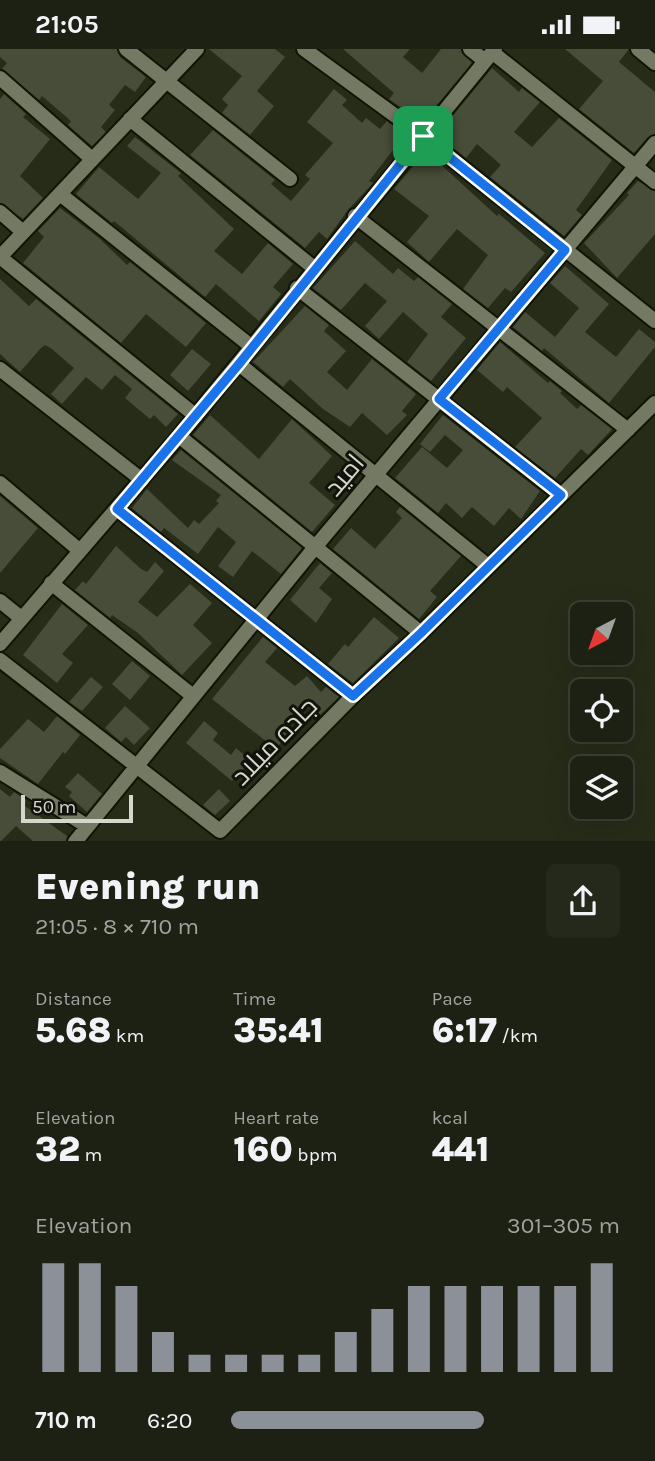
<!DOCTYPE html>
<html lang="en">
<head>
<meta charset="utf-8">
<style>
	body { margin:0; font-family:Karla,Cairo,sans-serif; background:#25291c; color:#f1f3f6; height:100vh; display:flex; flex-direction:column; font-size:26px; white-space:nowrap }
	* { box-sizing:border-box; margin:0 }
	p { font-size:23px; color:#a0a3a0 }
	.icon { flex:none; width:38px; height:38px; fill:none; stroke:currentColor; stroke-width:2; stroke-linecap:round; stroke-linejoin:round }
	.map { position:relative; height:792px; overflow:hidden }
	.details { display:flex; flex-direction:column; background:#1d2113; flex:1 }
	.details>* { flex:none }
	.needle { width:46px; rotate:221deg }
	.buttons { position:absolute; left:570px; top:553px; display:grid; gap:14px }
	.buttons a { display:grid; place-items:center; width:63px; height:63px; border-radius:10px; background:#1d2113; box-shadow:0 7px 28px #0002,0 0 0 2px #3b3e33; font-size:35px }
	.scale { position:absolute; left:21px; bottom:18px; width:112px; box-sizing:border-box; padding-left:7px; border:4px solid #d4d7cc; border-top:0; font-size:19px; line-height:24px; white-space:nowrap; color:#d4d7cc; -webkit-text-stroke:5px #11130b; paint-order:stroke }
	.pin { position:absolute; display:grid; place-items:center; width:60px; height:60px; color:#fff; margin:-30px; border-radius:14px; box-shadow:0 4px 10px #0006 }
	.round { display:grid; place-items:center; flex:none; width:74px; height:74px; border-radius:10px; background:#25291c }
	.overview { display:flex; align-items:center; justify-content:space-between; height:119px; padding:0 35px }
	h1 { font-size:38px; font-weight:800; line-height:52px }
	.metrics { display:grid; grid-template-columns:repeat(3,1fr); gap:10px; height:119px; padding:7px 35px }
	.metrics div { display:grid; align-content:center }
	.metrics b { font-size:35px; font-weight:800 }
	.metrics small { font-size:19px; font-weight:400 }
	.metrics p { font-size:19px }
	.chart { height:196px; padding:14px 35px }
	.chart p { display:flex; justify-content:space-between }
	.chart svg { width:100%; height:126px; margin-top:7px; stroke:#8c9099; stroke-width:6 }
	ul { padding:0 35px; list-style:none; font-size:23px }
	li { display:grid; grid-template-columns:112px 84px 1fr; align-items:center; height:52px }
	li i { height:18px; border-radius:9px; background:#8c9099 }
	.status { display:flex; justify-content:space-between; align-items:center; height:49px; padding:0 35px; background:#1d2113; direction:ltr }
	.status svg { height:19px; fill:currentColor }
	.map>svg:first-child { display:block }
	.building { fill:#474d38 }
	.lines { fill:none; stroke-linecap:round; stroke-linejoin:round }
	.street-casing { stroke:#101404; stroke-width:18 }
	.street { stroke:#747964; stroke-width:14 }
	.route-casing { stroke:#fff; stroke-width:14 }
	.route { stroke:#1a73e8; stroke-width:9 }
	.labels { text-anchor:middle; stroke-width:6; stroke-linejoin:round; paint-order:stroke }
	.street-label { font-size:26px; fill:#d4d7cc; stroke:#11130b }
</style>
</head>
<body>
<div class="status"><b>21:05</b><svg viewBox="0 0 49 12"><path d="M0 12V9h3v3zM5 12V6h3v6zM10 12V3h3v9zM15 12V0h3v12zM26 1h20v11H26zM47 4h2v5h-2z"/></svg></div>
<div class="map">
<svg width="655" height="793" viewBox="0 0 655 793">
	<rect width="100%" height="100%" fill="#272c19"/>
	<path class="building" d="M0 0H117L120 8 146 28 135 43 125 36 109 56 115 61 101 78 106 83 92 97 68 76 71 72 42 47 39 51 2 20 7 14 0 8Z
		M209 0H275L285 8 257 42 274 57 250 86 222 64 228 56 222 50 242 27Z
		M343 0H410L403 8 422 24 441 0H461L472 14 422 74 389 50 394 44Z
		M565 0H629L619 13 655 43V85L648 88 634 104 579 60 603 32Z
		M492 19 519 43 522 39 540 53 514 83 532 98 559 69 612 111 576 161 582 166 564 187 490 128 501 116 477 95 466 109 437 86Z
		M334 40 347 51 342 56 362 74 366 69 380 80 387 72 401 83 396 88 400 92 369 132 373 134 348 161 327 190 319 183 305 199 190 106 213 81 275 131 271 135 291 152 310 130 305 126 333 94 307 73Z
		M4 45 26 65 23 68 50 90 20 127 43 149 23 170 0 154V50Z
		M135 88 181 124 178 127 234 180 214 202 242 225 268 194 293 215 273 238 281 245 259 272 216 235 205 248 114 172 112 174 76 145 99 118 138 150 161 124 127 97Z
		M426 102 497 167 499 165 545 204 511 243 505 239 488 259 463 240 488 206 457 180 429 213 407 193 429 167 394 140Z
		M638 132 655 142V185L617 229 584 194 629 146 627 144Z
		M60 159 99 189 127 216 130 213 206 274 186 298 146 265 121 294 23 214 44 188 38 182Z
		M355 192 393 225 398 219 414 232 418 228 452 255 441 268 466 289 431 332 407 313 428 285 403 263 379 290 365 277 387 252 365 234 341 261 313 239Z
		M565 217 609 255 585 283 616 308 639 280 655 293V298L609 354 544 299 542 302 513 278 525 263 555 288 579 259 550 234Z
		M0 230 29 257 36 250 178 365 166 378 154 366 150 370 125 349 132 340 115 326 102 341 86 328 62 355 51 345 74 319 52 300 45 296 41 299 20 323 0 305Z
		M305 257 329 276 324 282 346 302 327 323 345 339 347 341 372 310 416 345 402 362 407 366 387 386 362 364 350 378 323 360 290 330 283 338 253 313Z
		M500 293 548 334 550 332 562 342 560 344 577 360 581 356 612 380 588 406 581 400 555 429 515 398 542 369 507 338 503 343 477 321Z
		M192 300 211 315 188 342 170 326Z
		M210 366 259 410 292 370 332 407 309 434 335 456 312 483 193 386Z
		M443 366 540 442 521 470 509 459 494 477 472 458 462 469 446 454 438 464 395 429 422 398 447 419 463 401 445 386 430 403 420 395Z
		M181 401 302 499 281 525 252 502 233 528 218 517 236 493 218 478 198 505 164 479 161 483 132 459 147 440 188 479 194 471 199 475 219 454 216 452 221 446 172 411Z
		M0 447 38 479 0 524Z
		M400 458 461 507 430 542 437 548 419 570 333 500 351 479 375 500 402 469 396 463Z
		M116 497 141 520 147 523 155 513 164 522 138 553 157 568 190 535 212 554 193 576 212 594 182 626 138 584 112 566 110 569 75 541 83 532 86 535Z
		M320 514 332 524 319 539 332 550 316 574 290 551Z
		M62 555 88 576 62 605 73 614 57 634 23 606Z
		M374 568 399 589 353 634 328 615 345 595 348 598Z
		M263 588 277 599 265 613 295 637 307 627 321 643 326 638 339 648 318 668 306 656 284 683 287 686 276 700 212 650Z
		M132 612 150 627 130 651 112 635Z
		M91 628 103 638 82 662 69 653Z
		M125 657 150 679 134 696 126 688 121 693 105 679Z
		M57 667 80 686 65 705 63 703 38 735 0 709V700L28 670 44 683Z
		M204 672 218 684 213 691 231 706 236 699 251 712 232 732 186 694Z
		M78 724 102 745 87 763 69 747 72 743 65 738Z
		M0 740 10 748 14 743 26 751 25 757 67 787 66 793H34L16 777 0 793Z
		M219 740 230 752 215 766 203 756Z"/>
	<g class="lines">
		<g class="street-casing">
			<path id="street" d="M126 0 290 130
				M304 0 423 87 655 272
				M470 0 485 12
				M638 0 655 14
				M492 3 655 133
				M0 29 92 110
				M130 70 314 219
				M60 145 252 298
				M0 163 23 183
				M355 167 628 381
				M0 208 197 0
				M0 208 196 367
				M297 239 561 446
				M239 315 488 517
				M0 320 142 431
				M179 387 421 584
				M0 434 79 501
				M117 460 353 647
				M51 534 193 647
				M0 552 21 569
				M0 595 179 387 495 0
				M0 611 220 782 353 647 421 584 655 354
				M0 723 87 777
				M75 793 316 497 655 94"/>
		</g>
		<use href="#street" class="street"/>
	</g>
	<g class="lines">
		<g class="route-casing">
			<path id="route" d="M423 87 565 201 439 350 561 446 421 584 353 647 117 460 239 315Z"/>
		</g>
		<use href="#route" class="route"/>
	</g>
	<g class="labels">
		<g class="street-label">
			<text transform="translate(344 426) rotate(-50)" y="9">امید</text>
			<text transform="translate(274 692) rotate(-46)" y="9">جاده میلاد</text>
		</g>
	</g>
</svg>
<div class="buttons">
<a><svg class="needle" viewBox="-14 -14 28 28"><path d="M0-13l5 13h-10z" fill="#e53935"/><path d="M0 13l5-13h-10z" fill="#a0a3a0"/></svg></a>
<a><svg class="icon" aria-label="locate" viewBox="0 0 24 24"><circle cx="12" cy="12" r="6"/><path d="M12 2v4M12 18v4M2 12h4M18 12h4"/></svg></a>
<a><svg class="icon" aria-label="layers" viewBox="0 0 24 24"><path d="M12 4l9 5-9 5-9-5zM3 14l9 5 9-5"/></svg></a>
</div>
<div class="scale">50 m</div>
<div class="pin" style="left:423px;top:87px;background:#1e9e55"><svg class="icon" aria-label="arrive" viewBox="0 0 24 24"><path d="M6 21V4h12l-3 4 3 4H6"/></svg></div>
</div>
<section class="details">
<div class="overview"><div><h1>Evening run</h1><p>21:05 · 8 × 710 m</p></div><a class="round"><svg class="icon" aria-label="share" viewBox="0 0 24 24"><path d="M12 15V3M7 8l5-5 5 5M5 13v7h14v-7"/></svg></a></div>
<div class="metrics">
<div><p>Distance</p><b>5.68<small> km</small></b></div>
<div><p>Time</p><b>35:41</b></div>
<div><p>Pace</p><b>6:17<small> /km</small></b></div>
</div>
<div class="metrics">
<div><p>Elevation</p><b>32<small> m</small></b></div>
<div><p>Heart rate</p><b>160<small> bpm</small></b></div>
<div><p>kcal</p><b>441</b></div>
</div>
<div class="chart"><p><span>Elevation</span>301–305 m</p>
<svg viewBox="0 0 160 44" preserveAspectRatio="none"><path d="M5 44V6M15 44V6M25 44V14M35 44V30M45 44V38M55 44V38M65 44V38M75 44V38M85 44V30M95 44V22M105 44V14M115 44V14M125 44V14M135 44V14M145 44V14M155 44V6"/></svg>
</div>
<ul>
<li><b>710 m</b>6:20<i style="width:65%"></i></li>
</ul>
</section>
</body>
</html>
